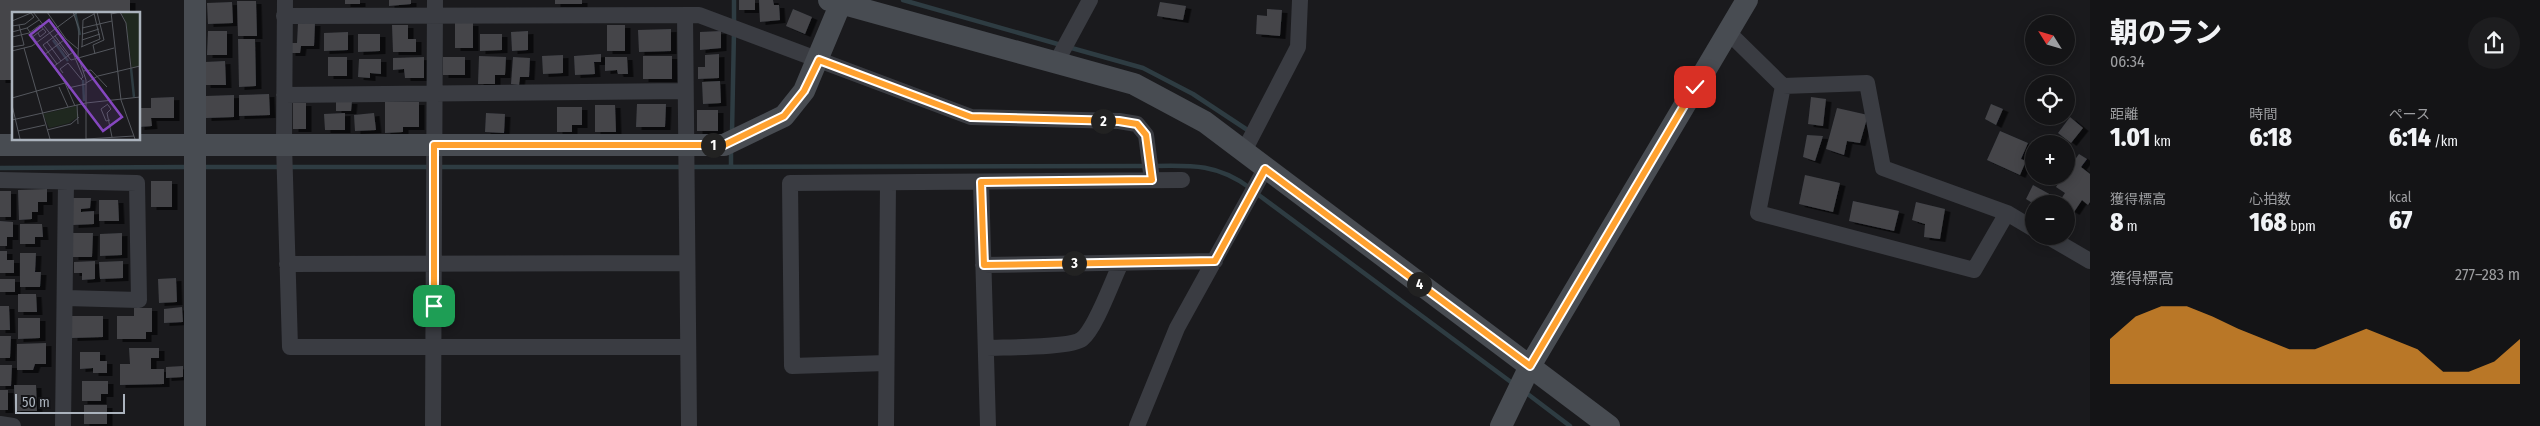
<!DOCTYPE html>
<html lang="ja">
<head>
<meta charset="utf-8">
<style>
	body { margin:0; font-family:"Fira Sans Condensed","Noto Sans JP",sans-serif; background:#1d1d1f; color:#f1f3f6; height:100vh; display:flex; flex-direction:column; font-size:19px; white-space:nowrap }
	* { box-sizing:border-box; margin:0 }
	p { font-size:16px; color:#9d9ea1 }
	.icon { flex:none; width:28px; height:28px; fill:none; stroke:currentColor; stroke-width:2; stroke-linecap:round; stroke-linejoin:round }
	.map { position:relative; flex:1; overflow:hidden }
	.drawer { display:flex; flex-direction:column; background:#141416; width:450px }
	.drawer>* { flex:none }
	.needle { width:32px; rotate:307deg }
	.buttons { position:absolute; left:2025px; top:15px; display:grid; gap:10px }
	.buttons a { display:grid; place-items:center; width:50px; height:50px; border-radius:50%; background:#141416; box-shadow:0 2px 12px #0003,0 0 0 1px #333335; font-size:25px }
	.scale { position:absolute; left:15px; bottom:12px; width:110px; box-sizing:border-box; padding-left:5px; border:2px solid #abb3bd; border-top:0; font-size:14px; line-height:18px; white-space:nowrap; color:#abb3bd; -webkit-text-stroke:4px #151518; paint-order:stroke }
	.pin { position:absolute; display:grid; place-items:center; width:42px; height:42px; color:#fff; margin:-21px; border-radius:10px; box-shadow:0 2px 8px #0006 }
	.km { position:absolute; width:25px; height:25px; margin:-12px; border-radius:50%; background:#222; color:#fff; font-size:14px; line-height:25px; text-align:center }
	.round { display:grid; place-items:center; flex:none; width:52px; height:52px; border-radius:26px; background:#1d1d1f }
	.head { display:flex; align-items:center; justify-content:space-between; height:85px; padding:0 20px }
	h1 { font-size:28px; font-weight:800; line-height:38px }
	.metrics { display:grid; grid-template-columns:repeat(3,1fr); gap:8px; height:85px; padding:5px 20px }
	.metrics div { display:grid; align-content:center }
	.metrics b { font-size:25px; font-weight:800 }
	.metrics small { font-size:14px; font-weight:400 }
	.metrics p { font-size:14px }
	.chart { height:140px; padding:10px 20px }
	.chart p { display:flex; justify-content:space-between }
	.chart svg { width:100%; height:90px; margin-top:5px; fill:#ffa12f; opacity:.7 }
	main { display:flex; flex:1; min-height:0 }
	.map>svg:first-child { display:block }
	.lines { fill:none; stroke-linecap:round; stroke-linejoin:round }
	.stream { stroke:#2e3c42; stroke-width:4.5 }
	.building { fill:#44454a; filter:url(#shadow) }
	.street { stroke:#3a3c42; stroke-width:16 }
	.secondary { stroke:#484c52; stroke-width:22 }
	.route-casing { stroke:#fff; stroke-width:10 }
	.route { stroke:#ffa12f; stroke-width:6 }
	.inset-river { fill:none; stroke:#2e3c42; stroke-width:2.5 }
	.inset-road { fill:none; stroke:#54575d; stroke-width:1 }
	.view { fill:#8547bf; fill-opacity:0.15; stroke:#8547bf; stroke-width:2.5 }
	.inset-edge { fill:none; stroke:#abb3bd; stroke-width:2.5 }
</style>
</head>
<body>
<main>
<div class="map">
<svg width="2090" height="426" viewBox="0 0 2090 426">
	<defs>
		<filter id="shadow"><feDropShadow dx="5.5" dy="3" stdDeviation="0" flood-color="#0009"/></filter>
	</defs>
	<rect width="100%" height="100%" fill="#1a1a1d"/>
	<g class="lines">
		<path class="stream" d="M734 0V23
			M903 0 1061 45
			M1068 47 1143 68 1193 94 1249 131
			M732 133 734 31
			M1153 166C1192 165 1218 164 1250 188
			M201 167H281
			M288 167H431
			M438 167H683
			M691 167 1146 166
			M731 167V149
			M0 168 188 167
			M1256 193 1515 385
			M1525 392 1570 426"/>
	</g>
	<path class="building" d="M0 0H130V14H14V80H0Z
		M345 0H360V4H345Z
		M389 0H411V4L389 6Z
		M555 0H582V4H555Z
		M739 0H755V10H739Z
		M759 0H773L774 5H779L780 20 760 22Z
		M237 1H256L257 36H238Z
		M232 2 233 23 208 24 207 3Z
		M1160 2 1186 6 1183 20 1157 16Z
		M793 9 812 17 805 34 786 26Z
		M1267 9 1282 10 1280 36 1256 34 1257 15 1267 16Z
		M298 23H315L314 46H301L300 53H290V43H297Z
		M455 23H473V48H455Z
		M392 25H408V39H416V52H393Z
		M607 25H625V51H607Z
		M671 29V51L639 52 638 30Z
		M208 31H227V55H207Z
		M528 31V50L512 51 511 32Z
		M721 31V48L700 50V32Z
		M348 32V50L324 51V33Z
		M358 34H380V51L358 52Z
		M480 34H502V50L480 51Z
		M238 39H255L256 86 239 87Z
		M601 54V62H594L595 74 575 75 574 56Z
		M719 54V78L698 79V67H705V55Z
		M563 55V73L543 74 542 56Z
		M479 56 506 57 505 75H495V84H478Z
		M643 56H672V79H643Z
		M328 57H347V76H328Z
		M424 57V78H405L404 69 393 70V58Z
		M443 57H465V75H443Z
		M513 57 530 58 529 77H520L519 85 511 84Z
		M605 57H627L628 74H618L617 70 605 71Z
		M359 59H381V74L370 73V78L358 77Z
		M225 61 226 85H205V62Z
		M720 81 721 103 703 104 702 82Z
		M269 94 270 115 239 116V95Z
		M234 95V117L206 118V96Z
		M174 97V118H151L152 126 139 127V108H151V98Z
		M1811 97 1826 99 1823 126 1808 124Z
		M336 101H352L351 111H336Z
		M385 102H419V127H403V132L385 133Z
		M293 103H306V129H293Z
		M637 104H666L665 127H636Z
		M1991 104 2003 109 1996 125 1985 119Z
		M595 105H615L616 132H595Z
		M557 107H582V125H572V132H557Z
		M1837 108 1868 115 1860 143 1847 141 1844 155 1826 149Z
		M697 110H718V131H697Z
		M345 113V130H325L324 114Z
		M374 113 376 130 355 131 354 115Z
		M486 113 505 114 504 133 485 132Z
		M2070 117 2083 128 2071 143 2058 133Z
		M2000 131 2028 143 2021 159 2026 161 2020 175 1987 160Z
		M1807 135 1823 136 1815 161 1803 157Z
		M2079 154 2087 159 2081 167 2090 174V202L2088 205 2082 200 2074 212 2066 207V204L2059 202 2065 193 2056 187 2063 176H2066V172Z
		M1805 175 1840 183 1833 212 1799 204Z
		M151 181H172V207H151Z
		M2033 185 2053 196 2047 204H2034L2026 199Z
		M47 189V202H38V212H32V219L19 220 18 190Z
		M0 191H11V217H0Z
		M72 198H91L90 208 81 209V212L94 211V224L73 225Z
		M99 200H118L119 221H99Z
		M1853 201 1899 211 1894 231 1849 221Z
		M1916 202 1945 209 1940 239 1924 237 1925 224 1912 220Z
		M0 221 13 222V237H7V246H0Z
		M20 224H42L43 237H35V244H20Z
		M73 233H93L92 257H73Z
		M122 233V255L100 256V234Z
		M0 251H7V260H14V273H0Z
		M20 253H36L35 272H41L40 287H20Z
		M95 261V279L82 280V273H74V262Z
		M123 261V278L100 279 99 262Z
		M176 278 177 302 159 303 158 279Z
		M0 279H15V292H0Z
		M18 294H36L37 312H18Z
		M0 306H9L10 330H0Z
		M182 307 183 322 164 323V309Z
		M134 308H152V332H146V339H117V316H134Z
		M72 316H103V337L72 338Z
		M18 318H40V338L18 339Z
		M0 336H11L10 358H0Z
		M46 343V364H35L33 370H17V344Z
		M129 348H159V358H151V369H164V384L120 385V364H130Z
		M80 352H100V361H107V373H93V368L80 369Z
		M0 365H12L11 386H0Z
		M183 366V377L166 378V367Z
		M82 381H108V394H101V401H82Z
		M14 385H36L37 411H15Z
		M0 390H8V410H0Z
		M84 405H107V424H84Z"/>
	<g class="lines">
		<path class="street" d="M285 0 284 144 290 347H688
			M685 15 689 426
			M284 16 699 15 971 117 1119 121 1137 124 1146 135 1152 180
			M1728 32 1783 86 1758 213 1974 270 2007 213
			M1057 61 1090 0
			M1783 86 1867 83 1883 168 2007 213 2034 229
			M284 95 685 91
			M1244 151 1298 47 1300 0
			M0 180 137 183 139 300 66 298
			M981 182 988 426
			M2047 236 2090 261
			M287 264 687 263
			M983 265 1215 261
			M986 348C1004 347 1071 348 1082 339 1096 328 1112 281 1121 263
			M886 363 792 366 790 183 1182 180
			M0 424 13 426
			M63 426 66 182
			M433 426 435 0
			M886 426 888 183
			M1137 426 1177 328 1265 169"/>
		<path class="secondary" d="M195 0V426
			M829 0 1134 84 1205 122 1609 426
			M0 145H724L784 116 804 91 840 5
			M1501 426 1530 366 1747 0"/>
	</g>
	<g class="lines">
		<g class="route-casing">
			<path id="route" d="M434 306V145H724L784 116 804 91 819 60 971 117 1119 121 1137 124 1146 135 1152 180 981 182 984 265 1215 261 1265 169 1530 366 1695 87"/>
		</g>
		<use href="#route" class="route"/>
	</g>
	<g transform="translate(12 12)">
		<rect width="128" height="128" fill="#1a1a1d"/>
		<path d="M109 0H127V54L120 56 114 11ZM64 94 67 104 57 111 37 116 31 102Z" fill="#1f281f"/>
		<path class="inset-river" d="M63 0 68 23M41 28 56 49M119 56 122 85M71 68 72 89"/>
		<path class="inset-road" d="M21 0 59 48 102 36M35 0 54 27 66 37M61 0 67 17 66 44 74 68V127M99 0 109 88 123 127M82 1 88 27M99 2 108 0 114 11 119 56M0 9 19 1M0 14 13 12 22 5 19 1M15 16 53 71 63 94M70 16 100 9M0 20 15 16 27 8M46 21 61 41 71 65 69 67M71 22 87 17M43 24 57 43M0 25 17 21 28 13 34 20 28 25 26 21M19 26 31 17M70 28 88 22M35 30 49 49M0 35 12 33 7 13M69 35 88 27M70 35 71 8 82 2M12 36 38 127M0 39 20 34 66 0M83 42 81 33 92 28 85 0M32 43 52 28M45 52 31 33 47 21M41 55 61 40M71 59 79 58 95 75M51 61 48 57 56 51 70 68M74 71 86 64 128 54M47 75 56 95M56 76 74 72M0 86 53 71M96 92 89 97 94 109 98 108M0 93 8 127M65 93 66 112M96 93 99 97 95 101 100 125M0 108 74 91 128 85M35 118 59 112 67 105M6 119 33 113M74 127 122 124"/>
		<path class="view" d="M37 8 110 105 91 119 18 23Z"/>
		<rect width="128" height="128" class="inset-edge"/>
	</g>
</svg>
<div class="buttons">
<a><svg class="needle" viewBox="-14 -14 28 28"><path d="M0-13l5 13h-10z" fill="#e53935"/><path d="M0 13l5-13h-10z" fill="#9d9ea1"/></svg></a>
<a><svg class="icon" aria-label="locate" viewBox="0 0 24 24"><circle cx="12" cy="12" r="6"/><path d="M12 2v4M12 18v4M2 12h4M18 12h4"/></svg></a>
<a>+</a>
<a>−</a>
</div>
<div class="scale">50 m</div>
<div class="pin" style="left:434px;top:306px;background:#1e9e55"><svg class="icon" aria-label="arrive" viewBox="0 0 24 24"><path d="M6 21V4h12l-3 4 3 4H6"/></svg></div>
<div class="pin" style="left:1695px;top:87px;background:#d93025"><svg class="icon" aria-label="check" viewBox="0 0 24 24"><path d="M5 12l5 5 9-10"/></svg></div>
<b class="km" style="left:713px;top:145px">1</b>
<b class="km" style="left:1103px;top:121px">2</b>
<b class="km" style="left:1074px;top:263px">3</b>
<b class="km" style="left:1419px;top:284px">4</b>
</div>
<section class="drawer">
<div class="head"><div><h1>朝のラン</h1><p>06:34</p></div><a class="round"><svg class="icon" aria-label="share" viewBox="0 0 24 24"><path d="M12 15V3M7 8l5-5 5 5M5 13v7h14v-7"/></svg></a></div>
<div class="metrics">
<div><p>距離</p><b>1.01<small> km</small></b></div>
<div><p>時間</p><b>6:18</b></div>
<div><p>ペース</p><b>6:14<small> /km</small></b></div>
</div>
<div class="metrics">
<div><p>獲得標高</p><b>8<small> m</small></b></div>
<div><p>心拍数</p><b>168<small> bpm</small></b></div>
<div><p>kcal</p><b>67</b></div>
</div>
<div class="chart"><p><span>獲得標高</span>277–283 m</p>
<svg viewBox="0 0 160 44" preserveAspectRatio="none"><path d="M0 44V22L10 11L20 6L30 6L40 11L50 17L60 22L70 27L80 27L90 22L100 17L110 22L120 27L130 38L140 38L150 33L160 22V44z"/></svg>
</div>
</section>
</main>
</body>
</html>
